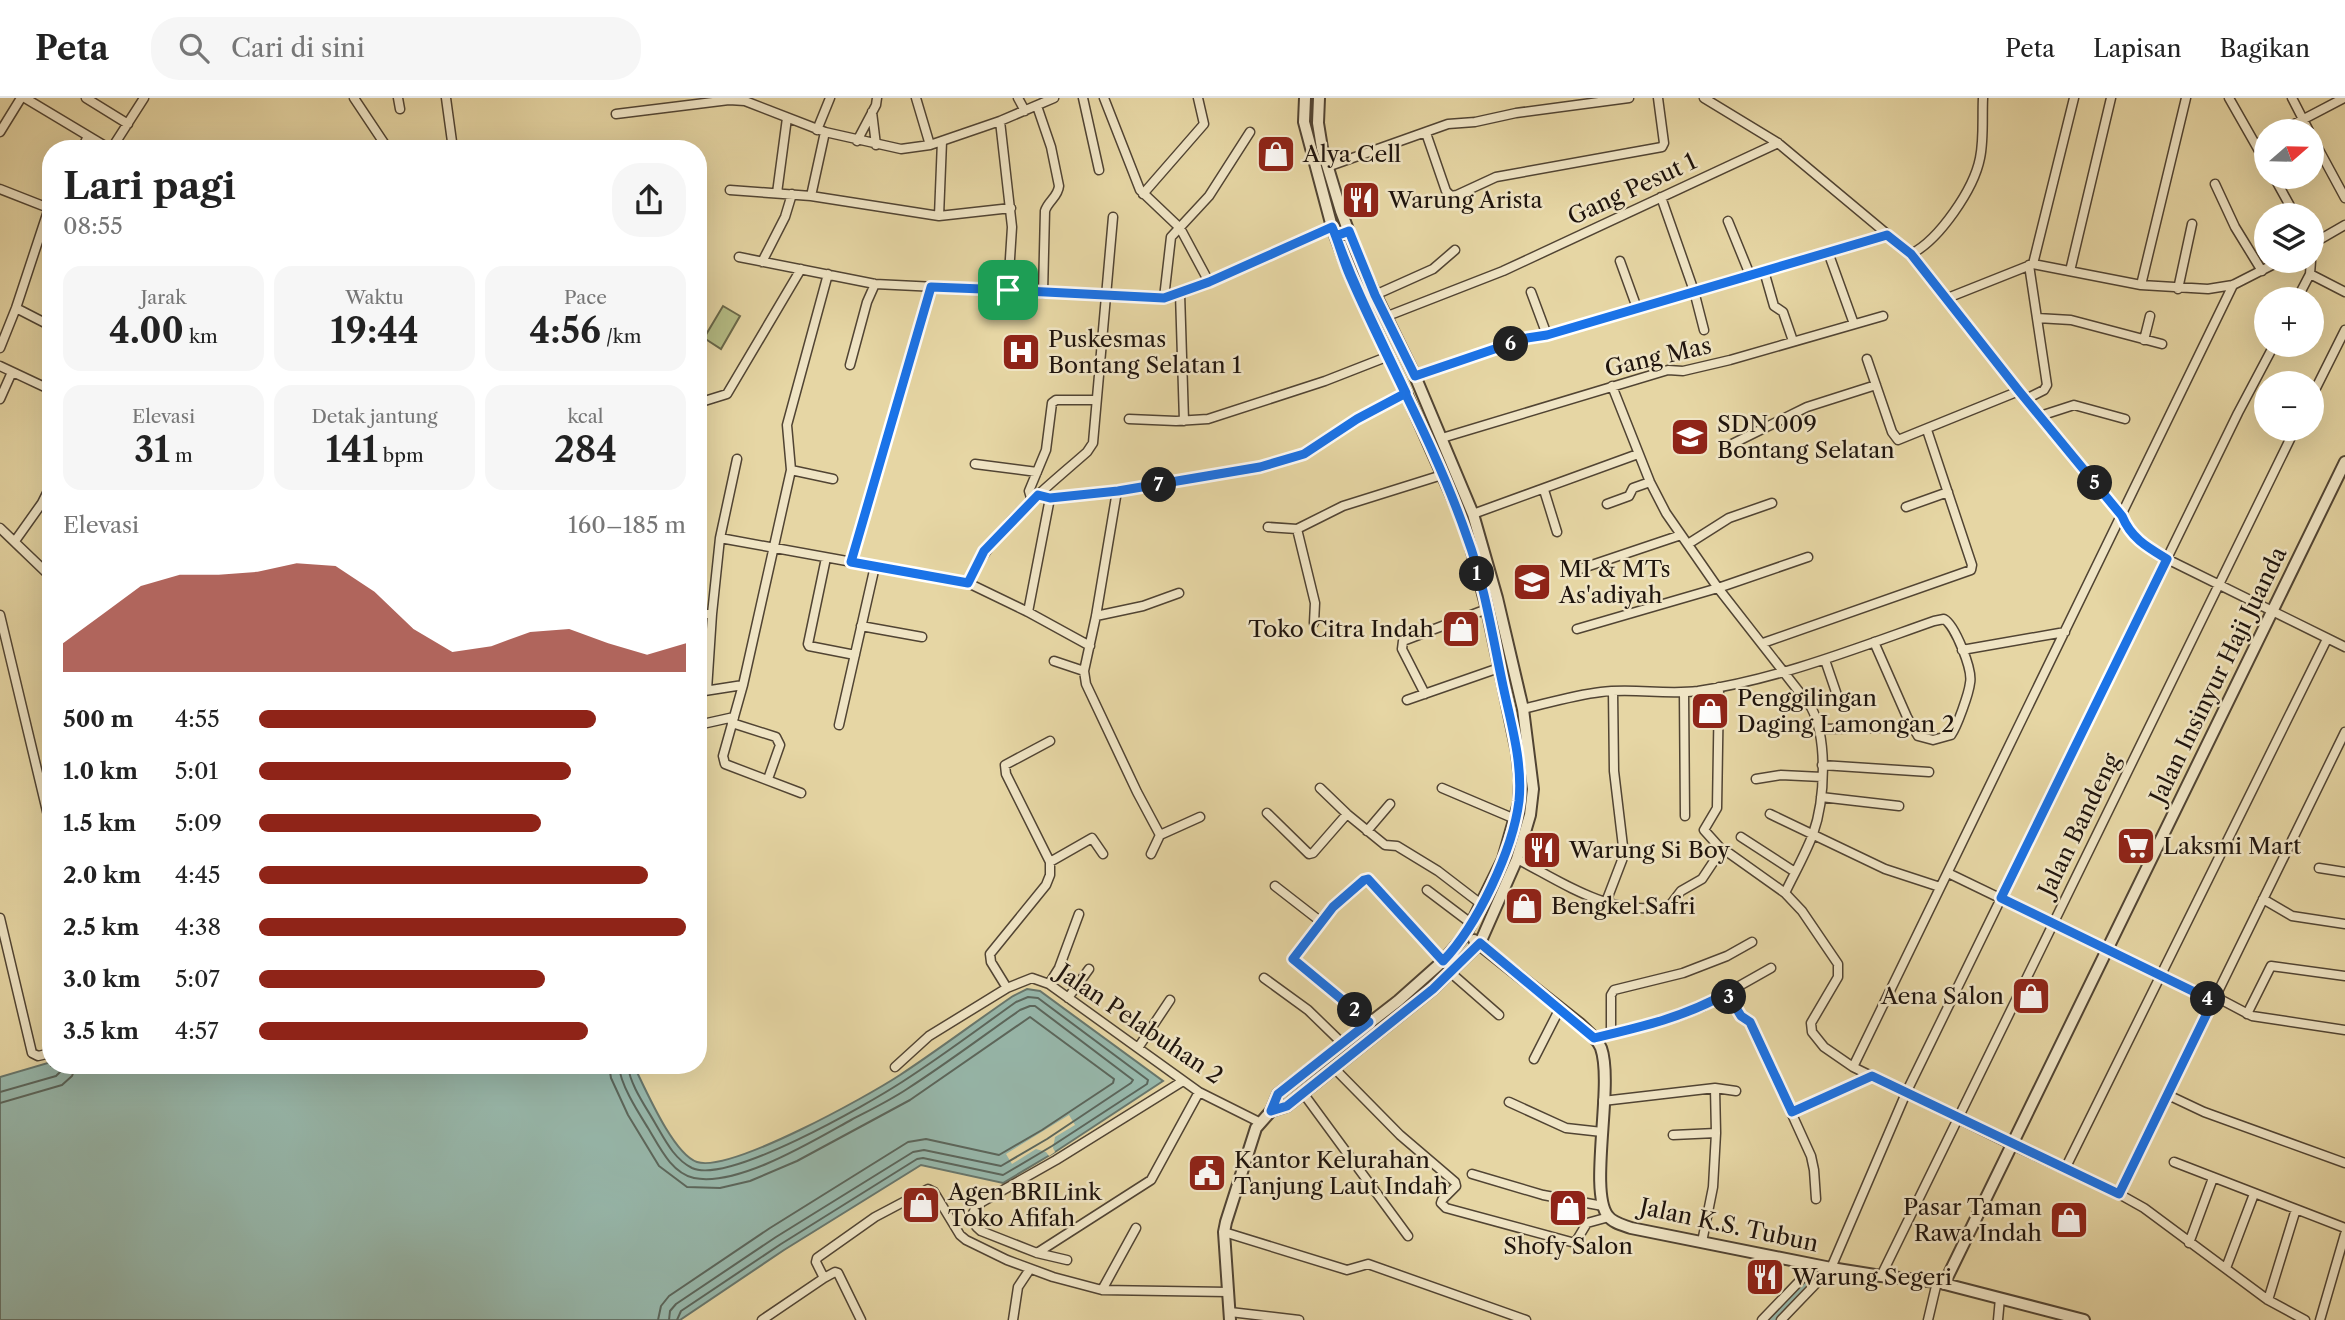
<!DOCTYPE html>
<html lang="id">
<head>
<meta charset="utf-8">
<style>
	body { margin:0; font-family:"Libre Caslon Text",serif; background:#f6f6f6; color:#222; height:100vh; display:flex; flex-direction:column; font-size:26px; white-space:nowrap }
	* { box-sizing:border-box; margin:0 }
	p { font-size:23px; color:#767676 }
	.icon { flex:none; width:38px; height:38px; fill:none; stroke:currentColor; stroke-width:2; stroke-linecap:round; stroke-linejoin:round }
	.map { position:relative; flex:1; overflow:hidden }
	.drawer { position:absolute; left:42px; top:42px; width:665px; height:934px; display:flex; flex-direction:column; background:#fff; border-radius:28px; box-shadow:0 7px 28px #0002 }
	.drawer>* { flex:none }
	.needle { width:46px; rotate:70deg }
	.buttons { position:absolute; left:2254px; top:21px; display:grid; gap:14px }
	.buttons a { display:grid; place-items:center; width:70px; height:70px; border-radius:50%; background:#fff; box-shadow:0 7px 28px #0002; font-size:35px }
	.pin { position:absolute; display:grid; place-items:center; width:60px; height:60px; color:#fff; margin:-30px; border-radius:14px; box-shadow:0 4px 10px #0006 }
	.km { position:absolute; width:35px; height:35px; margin:-18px; border-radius:50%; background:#222; color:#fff; font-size:19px; line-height:35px; text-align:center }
	.round { display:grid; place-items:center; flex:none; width:74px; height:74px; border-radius:28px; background:#f6f6f6 }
	.summary { display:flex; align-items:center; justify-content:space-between; height:119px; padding:0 21px }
	h1 { font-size:38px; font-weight:700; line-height:52px }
	.stats { display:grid; grid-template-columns:repeat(3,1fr); gap:10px; height:119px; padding:7px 21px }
	.stats div { display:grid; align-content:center; border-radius:18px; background:#f6f6f6; text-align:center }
	.stats b { font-size:35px; font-weight:700 }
	.stats small { font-size:19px; font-weight:400 }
	.stats p { font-size:19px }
	.chart { height:196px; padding:14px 21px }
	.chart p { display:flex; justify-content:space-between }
	.chart svg { width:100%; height:126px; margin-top:7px; fill:#8f2418; opacity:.7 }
	ul { padding:0 21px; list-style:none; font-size:23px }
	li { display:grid; grid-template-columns:112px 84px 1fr; align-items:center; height:52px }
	li i { height:18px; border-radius:9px; background:#8f2418 }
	header { display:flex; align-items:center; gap:42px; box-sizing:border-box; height:98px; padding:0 35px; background:#fff; border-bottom:2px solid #e0e0e0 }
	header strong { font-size:33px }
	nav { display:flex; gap:38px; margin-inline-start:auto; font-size:24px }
	.search { width:490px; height:63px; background:#f6f6f6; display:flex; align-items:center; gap:18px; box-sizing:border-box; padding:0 24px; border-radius:28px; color:#767676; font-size:26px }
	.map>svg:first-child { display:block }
	.green { fill:#b6bd85; stroke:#6a6849; stroke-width:2 }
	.water { fill:#97b8ac; stroke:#67766c; stroke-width:2 }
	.pier { fill:#e6d6a4 }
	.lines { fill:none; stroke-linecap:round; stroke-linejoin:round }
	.shore { stroke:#5b665c; stroke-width:2 }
	.river { stroke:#97b8ac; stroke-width:18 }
	.minor-casing { stroke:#514433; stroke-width:11 }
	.tertiary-casing { stroke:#514433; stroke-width:14 }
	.minor { stroke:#efe4c4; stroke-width:8 }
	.tertiary { stroke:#efe4c4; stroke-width:10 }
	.route-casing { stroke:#fff; stroke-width:14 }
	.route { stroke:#1a73e8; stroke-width:9 }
	.labels { text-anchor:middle; stroke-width:5; stroke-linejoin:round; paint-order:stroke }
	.poi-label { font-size:23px; fill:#1f140d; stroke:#efe4c4; text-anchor:start }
	.street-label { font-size:23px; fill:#1f140d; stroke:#efe4c4 }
</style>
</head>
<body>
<header>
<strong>Peta</strong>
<div class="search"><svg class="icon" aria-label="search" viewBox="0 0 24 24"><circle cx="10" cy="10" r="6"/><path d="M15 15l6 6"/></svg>Cari di sini</div>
<nav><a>Peta</a><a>Lapisan</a><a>Bagikan</a></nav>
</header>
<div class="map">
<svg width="2345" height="1222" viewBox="0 0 2345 1222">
	<rect width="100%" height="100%" fill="#e6d6a4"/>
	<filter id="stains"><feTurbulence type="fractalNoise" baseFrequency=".00286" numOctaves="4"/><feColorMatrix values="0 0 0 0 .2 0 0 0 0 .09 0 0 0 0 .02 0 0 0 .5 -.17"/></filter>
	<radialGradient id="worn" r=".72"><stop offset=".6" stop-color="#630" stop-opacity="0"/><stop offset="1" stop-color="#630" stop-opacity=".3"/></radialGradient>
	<path class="green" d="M723 208 740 218 721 251 704 240Z"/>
	<path class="water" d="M1027 891 1040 893 1163 983 1055 1054 1003 1085 921 1067 784 1152 680 1222H0V979L51 964V968H634C645 990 673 1056 697 1064 730 1075 868 998 900 977 938 952 975 924 1013 898Z"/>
	<path class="pier" d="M1069 1017 1075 1027 1055 1039 1053 1050 1055 1054 1049 1058 1046 1054 1036 1051 1012 1066 1006 1056Z"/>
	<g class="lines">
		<path class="shore" d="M609 968 611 980 628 1017 659 1068 687 1089 720 1090 750 1083 797 1063 910 1002 1030 919 1114 981 1113 985 1042 1032 999 1057 926 1041 908 1044 770 1130 669 1198 661 1208 658 1222
			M619 968C620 986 638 1014 648 1030 659 1048 671 1075 694 1080 738 1089 813 1043 851 1022 870 1012 889 1003 907 991 946 966 983 938 1020 912L1030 908H1035L1133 982 1131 985 1047 1041 1001 1068 924 1052 913 1054 776 1139 676 1206 670 1213 669 1222
			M628 968C630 987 646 1009 655 1025 665 1042 674 1061 692 1070 728 1087 868 1006 902 984 941 959 978 931 1016 904L1028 899 1038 900 1148 982 1147 986 1052 1048 1003 1077 923 1060 917 1061 781 1146 681 1213 677 1222
			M0 994 56 978 66 968
			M0 1005 62 987 72 978 76 968"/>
		<path class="river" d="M1772 1222 1812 1179"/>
		<g class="minor-casing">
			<path id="minor" d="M25 0 110 51H114
				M86 0 128 26
				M354 0 388 51
				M398 0 400 11
				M446 0 453 51
				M916 0 930 47
				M1018 0 1025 13
				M1083 0 1099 72
				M1104 0 1140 92 1180 130 1209 184
				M1704 0 1778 45 1911 156 2019 293 2122 418C2131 440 2147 449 2167 461L2345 549
				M2229 0 2266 65
				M2292 0 2309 33
				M1037 8 1051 49 1059 88C1058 99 1048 103 1045 113L1043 195
				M872 14 876 47
				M616 16 729 2 745 3 825 34 901 51 930 47 1000 23 1054 0
				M1000 23 1012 129 1008 192
				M817 32 830 0
				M2281 33 2344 0
				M0 34 21 0
				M1426 35 1446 93 1451 98 1457 97 1496 79 1662 49 1664 45 1658 0
				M2312 39 2345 100
				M857 43 876 7 877 0
				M2256 47 2266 41
				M112 50 144 0
				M82 51 88 38
				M1327 69 1448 26 1475 24 1516 15 1629 0
				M2274 79 2295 117
				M2215 86 2235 129 2262 173
				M0 91 51 111
				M730 92 811 98 939 118 942 43
				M777 95 787 20
				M1143 96 1204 26 1198 0
				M811 98 825 34
				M1661 99 1694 193 1704 232
				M939 118 1011 110
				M1728 123 1750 177
				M2312 146 2345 127
				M1828 154 1854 226
				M1911 156C1939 142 1974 91 1980 60 1984 41 1982 20 1983 0
				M739 159 875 186 1164 200 1209 184 1332 129
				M1620 163 1637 210
				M762 164 785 119 792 96
				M2033 166 2074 0
				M1764 173 1774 208 1783 214 1793 243
				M2070 173 2111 0
				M2310 176 2345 194
				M2141 187 2186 0
				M2178 191 2192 126
				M1531 194 1547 237
				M1180 195 1184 323
				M1375 197 1433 171 1455 152
				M1164 200 1171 139 1209 98 1250 34
				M1945 201 2033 166 2141 187 2208 191 2233 187 2280 163
				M2297 201 2310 176 2311 163
				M16 210 51 228
				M1385 219 1503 173 1778 45
				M2037 220 2071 222 2162 246
				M2144 242 2150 218
				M0 250 16 210 49 110
				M1867 261 1892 334 1898 342 2019 293
				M850 267 867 204 875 186
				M0 268 51 292
				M1415 278 1527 240 1547 237 1887 137
				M1612 288 1650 384 1666 415 1718 490 1811 609C1828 641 1825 702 1813 736 1805 757 1794 776 1785 795
				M2312 298 2345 232
				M0 301 12 274
				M2026 301 2044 292 2047 287 2029 167
				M698 305 727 296 801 171
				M2040 318 2074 307 2125 321
				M1129 321 1176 323 1208 321 1325 283 1389 258
				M1442 340 1668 272 1683 273 1730 262 1883 218
				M1728 348 1807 309 1876 287
				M975 366 1037 374
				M791 372 833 381
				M1544 392 1557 434
				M1117 393 1096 518 1084 573 1086 586 1137 694 1160 737
				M1038 397 1050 400 1117 393 1260 369 1304 356 1363 317 1406 295
				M1032 403 1029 393 1046 352 1052 305 1056 302H1096
				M1607 406 1629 398 1633 390 1650 384
				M1906 409 1948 394
				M1473 416 1638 356
				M1268 429 1297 431 1343 408 1442 377
				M0 430 51 479
				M1297 431 1315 505 1314 525
				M720 440 968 485C992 431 1044 392 1087 354L1093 345 1113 119
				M15 443 42 405 51 387
				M1688 446 1729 420 1772 405
				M826 460 808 546 809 548 855 557
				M851 464 931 189
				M1568 475 1681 437
				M968 485 1028 514 1090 548
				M1028 514 1050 400
				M698 516H712
				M0 517 51 730
				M1096 518 1143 508 1179 495
				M861 528 922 539
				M1577 531 1718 490 1808 459
				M1763 545 1971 472 1972 467 1927 332
				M1962 552 2065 534
				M1825 562 1839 603
				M1054 563 1084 573
				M743 587 723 658 725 666 801 695
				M1719 589 1717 710 1704 732 1722 752
				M707 592 712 516 720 440 737 361
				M698 594 743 587 791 372 787 327 828 176
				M1684 594 1685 718
				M1425 596 1402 551 1403 543 1487 511
				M1407 602 1499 570
				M1523 611C1548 605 1575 597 1601 594 1633 590 1666 597 1698 593 1779 581 1857 550 1934 523L1944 521C1955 527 1973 572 1970 585 1969 595 1957 629 1951 637L1933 642 1918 638 1907 619 1874 544
				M732 625 776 639 780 647 768 681
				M698 627 734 619
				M839 627 875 468
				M1820 631 1879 630
				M1822 667 1929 674
				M1756 681 1781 677 1822 679
				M1320 690 1347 716 1385 747 1397 748 1438 773 1481 806
				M1442 690 1515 721
				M1821 699 1899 708
				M1267 715 1309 756 1313 755 1347 716
				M1770 716 1885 771 1940 789
				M1367 733 1390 706
				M1741 739 1795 774
				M1151 756 1160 737 1200 719
				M1517 761C1564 785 1616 823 1671 806L1681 793 1702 781 1720 754 1726 753 1785 795 1802 813 1838 866V879L1811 925 1812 934 1824 949 1853 969 2012 1047 2119 1096 2144 1110 2268 1202 2305 1222
				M1050 764 1092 740 1103 756
				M2319 770 2345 774
				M1948 775 2213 903
				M1275 788 1320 823
				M1427 792 1472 826
				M2263 801 2292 818 2345 826
				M1606 804 1624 757 1614 673 1613 593
				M0 820 32 955 38 958 51 955
				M1451 875 1499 917
				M1264 880 1308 912 1343 946
				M1049 886 1059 870 1079 816
				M1007 890 991 864 990 856 1046 787 1050 777V764L1006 676 1005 667 1050 643
				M1727 895 1741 918 1750 924 1811 1058 1814 1072 1816 1101
				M2216 899 2252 918 2345 932
				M1068 900 1089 871
				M2247 916 2271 868 2345 878
				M1369 924 1293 861 1333 809 1364 782H1369L1443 863
				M1611 936V897L1614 892 1683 875 1727 858 1752 844
				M1594 940 1679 918 1702 909 1771 870
				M1138 950 1170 902
				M1534 961 1560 910
				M895 969 929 938 1007 890 1032 880 1049 886 1199 994 1259 1024
				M1853 969 2233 187
				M1334 970 1400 1037 1455 1084 1456 1088 1442 1102 1441 1105 1446 1110 1575 1145 1587 1125 1609 1119
				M1303 995 1408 1138
				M2168 997 2204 1014 2345 1065
				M1603 1003 1715 990 1736 993
				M1509 1004 1566 1030 1602 1034
				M1792 1014 1872 978
				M1673 1037 1716 1035
				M2174 1064 2345 1130
				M2065 1071 2327 541
				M1472 1076 1543 1097 1603 1108
				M2119 1096 2345 634
				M1224 1134 1347 1172 1368 1166 1526 1222
				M1702 1144 1713 1089 1716 1035 1715 990
				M2189 1145 2213 1080
				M1037 1155 1151 1082 1199 994
				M1067 1162 1037 1155 981 1133C969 1124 970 1113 982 1104L1056 1062 1183 983
				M2226 1170 2254 1096
				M1881 1178 2295 331
				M824 1180 835 1174 838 1175 861 1222
				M1102 1192 1136 1130
				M2268 1202 2296 1111
				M1230 1214 1299 1222
				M762 1222 824 1180 816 1164 817 1160 875 1119 928 1091 934 1094 960 1137 966 1142 1007 1162 1053 1179 1102 1192 1228 1194
				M1013 1222 1018 1189 1030 1171
				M1762 1222 1815 1167
				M1781 1222 1831 1170 1906 995 2238 315 2274 247
				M1928 1222 1937 1184
				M1998 1222 2000 1200
				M2320 1222 2345 1136"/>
		</g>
		<g class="tertiary-casing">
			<path id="tertiary" d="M1474 842 1580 926C1587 933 1597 940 1601 950 1614 986 1588 1094 1608 1118 1613 1125 1623 1127 1631 1130L1831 1170 1881 1178 1937 1184 2084 1222
				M1271 1013 1287 1008 1433 891 1480 845 1517 761 1530 717 1533 691 1523 611 1497 500 1473 416 1415 278 1362 169 1341 113 1322 50 1318 25 1319 0
				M1944 1186 2345 364
				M1230 1222 1224 1134 1226 1124 1256 1030 1271 1013 1278 996 1398 903 1443 863 1466 836 1503 761 1519 705 1520 682 1517 654 1487 511 1469 442 1457 410 1406 295 1350 177 1332 129 1304 24 1305 0"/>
		</g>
		<use href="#minor" class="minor"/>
		<use href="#tertiary" class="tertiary"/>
	</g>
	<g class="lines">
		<g class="route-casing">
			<path id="route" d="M1008 192 1164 200 1209 184 1332 129C1339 145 1343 162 1350 178 1388 265 1436 349 1467 439 1484 485 1492 535 1502 583 1510 622 1523 663 1519 703 1513 752 1477 828 1443 863L1368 781 1364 782 1333 809 1293 861 1369 924 1278 996 1271 1013 1287 1008 1433 891 1480 845 1594 940C1641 929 1685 919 1727 895L1741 918 1750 924 1792 1014 1872 978 2119 1096 2213 903 2001 800 2167 461C2147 449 2131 440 2122 418L2019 293 1911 156 1887 137 1547 237 1527 240 1415 278 1375 197 1349 133 1336 138C1355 192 1382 243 1406 295L1357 321 1304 356 1260 369 1118 393 1050 400 1038 397 984 453 968 485 851 464 931 189 1008 192"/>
		</g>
		<use href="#route" class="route"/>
	</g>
	<defs>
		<g id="shop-square" transform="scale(2.0125)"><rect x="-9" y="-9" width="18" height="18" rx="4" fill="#8f2418" stroke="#efe4c4"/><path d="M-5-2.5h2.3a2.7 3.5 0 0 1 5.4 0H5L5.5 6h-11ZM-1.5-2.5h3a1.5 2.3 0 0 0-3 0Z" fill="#fff"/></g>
		<g id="restaurant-square" transform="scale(2.0125)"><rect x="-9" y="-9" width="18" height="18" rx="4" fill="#8f2418" stroke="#efe4c4"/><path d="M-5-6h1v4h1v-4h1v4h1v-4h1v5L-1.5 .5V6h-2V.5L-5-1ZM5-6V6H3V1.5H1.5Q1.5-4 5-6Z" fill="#fff"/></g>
		<g id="hospital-square" transform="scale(2.0125)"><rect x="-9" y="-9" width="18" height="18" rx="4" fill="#8f2418" stroke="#efe4c4"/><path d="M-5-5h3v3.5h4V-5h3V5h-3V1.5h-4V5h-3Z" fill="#fff"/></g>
		<g id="school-square" transform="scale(2.0125)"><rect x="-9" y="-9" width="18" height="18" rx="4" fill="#8f2418" stroke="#efe4c4"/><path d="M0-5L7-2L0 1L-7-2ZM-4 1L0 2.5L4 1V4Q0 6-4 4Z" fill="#fff"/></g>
		<g id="supermarket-square" transform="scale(2.0125)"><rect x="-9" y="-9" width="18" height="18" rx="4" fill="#8f2418" stroke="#efe4c4"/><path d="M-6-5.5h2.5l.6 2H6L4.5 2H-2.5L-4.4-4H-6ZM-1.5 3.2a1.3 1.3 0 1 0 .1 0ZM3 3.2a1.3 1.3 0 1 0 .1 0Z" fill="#fff"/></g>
		<g id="civic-square" transform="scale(2.0125)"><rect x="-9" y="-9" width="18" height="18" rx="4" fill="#8f2418" stroke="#efe4c4"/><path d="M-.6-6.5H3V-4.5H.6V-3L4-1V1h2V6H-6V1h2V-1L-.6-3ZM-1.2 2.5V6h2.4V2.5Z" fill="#fff"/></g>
	</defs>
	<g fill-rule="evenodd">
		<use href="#shop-square" x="1276" y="56"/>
		<use href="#restaurant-square" x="1361" y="102"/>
		<use href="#hospital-square" x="1021" y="254"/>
		<use href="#school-square" x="1690" y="339"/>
		<use href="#school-square" x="1532" y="484"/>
		<use href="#shop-square" x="1461" y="531"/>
		<use href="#shop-square" x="1710" y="613"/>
		<use href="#supermarket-square" x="2136" y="748"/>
		<use href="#restaurant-square" x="1542" y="752"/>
		<use href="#shop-square" x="1524" y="808"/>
		<use href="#shop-square" x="2031" y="898"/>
		<use href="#civic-square" x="1207" y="1075"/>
		<use href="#shop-square" x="921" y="1107"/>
		<use href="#shop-square" x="1568" y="1110"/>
		<use href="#shop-square" x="2069" y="1122"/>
		<use href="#restaurant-square" x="1765" y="1179"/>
	</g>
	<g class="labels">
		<g class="poi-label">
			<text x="1303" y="64">Alya Cell</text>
			<text x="1388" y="110">Warung Arista</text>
			<text x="1048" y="249">Puskesmas<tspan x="1048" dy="26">Bontang Selatan 1</tspan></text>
			<text x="1717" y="334">SDN 009<tspan x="1717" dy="26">Bontang Selatan</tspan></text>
			<text x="1559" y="479">MI &amp; MTs<tspan x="1559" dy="26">As'adiyah</tspan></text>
			<text x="1434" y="539" text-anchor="end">Toko Citra Indah</text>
			<text x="1737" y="608">Penggilingan<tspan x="1737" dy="26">Daging Lamongan 2</tspan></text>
			<text x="2163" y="756">Laksmi Mart</text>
			<text x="1569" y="760">Warung Si Boy</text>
			<text x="1551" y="816">Bengkel Safri</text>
			<text x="2004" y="906" text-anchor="end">Aena Salon</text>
			<text x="1234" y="1070">Kantor Kelurahan<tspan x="1234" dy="26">Tanjung Laut Indah</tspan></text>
			<text x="948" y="1102">Agen BRILink<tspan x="948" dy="26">Toko Afifah</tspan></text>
			<text x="2042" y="1117" text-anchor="end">Pasar Taman<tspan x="2042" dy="26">Rawa Indah</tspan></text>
			<text x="1568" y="1156" text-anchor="middle">Shofy Salon</text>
			<text x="1792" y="1187">Warung Segeri</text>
		</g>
		<g class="street-label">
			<text transform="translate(1632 91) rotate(-25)" y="8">Gang Pesut 1</text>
			<text transform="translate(1658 259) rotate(-13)" y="8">Gang Mas</text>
			<text transform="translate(2218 577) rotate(-64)" y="8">Jalan Insinyur Haji Juanda</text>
			<text transform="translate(2079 727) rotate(-64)" y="8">Jalan Bandeng</text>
			<text transform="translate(1140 926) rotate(34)" y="8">Jalan Pelabuhan 2</text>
			<text transform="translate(1729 1127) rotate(12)" y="8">Jalan K.S. Tubun</text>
		</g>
	</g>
	<rect width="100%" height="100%" filter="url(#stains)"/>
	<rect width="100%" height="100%" fill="url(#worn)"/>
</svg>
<div class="buttons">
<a><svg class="needle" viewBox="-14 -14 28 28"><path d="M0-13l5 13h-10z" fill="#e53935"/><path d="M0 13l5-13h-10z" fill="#767676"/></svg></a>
<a><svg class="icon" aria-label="layers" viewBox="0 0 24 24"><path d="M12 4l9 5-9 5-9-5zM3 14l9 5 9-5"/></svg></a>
<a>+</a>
<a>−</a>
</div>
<div class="pin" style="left:1008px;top:192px;background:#1e9e55"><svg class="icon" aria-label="arrive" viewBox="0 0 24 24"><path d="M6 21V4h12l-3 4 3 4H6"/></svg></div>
<b class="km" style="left:1477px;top:476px">1</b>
<b class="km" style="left:1355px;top:912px">2</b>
<b class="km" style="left:1729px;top:899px">3</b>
<b class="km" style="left:2208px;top:901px">4</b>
<b class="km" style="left:2095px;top:385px">5</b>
<b class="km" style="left:1511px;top:246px">6</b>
<b class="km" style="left:1159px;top:387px">7</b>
<section class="drawer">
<div class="summary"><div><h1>Lari pagi</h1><p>08:55</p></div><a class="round"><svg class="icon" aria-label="share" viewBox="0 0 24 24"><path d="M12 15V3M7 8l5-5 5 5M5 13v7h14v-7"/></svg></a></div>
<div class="stats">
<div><p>Jarak</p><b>4.00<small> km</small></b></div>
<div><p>Waktu</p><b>19:44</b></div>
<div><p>Pace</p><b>4:56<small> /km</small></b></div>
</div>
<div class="stats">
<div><p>Elevasi</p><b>31<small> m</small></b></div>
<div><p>Detak jantung</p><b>141<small> bpm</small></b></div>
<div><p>kcal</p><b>284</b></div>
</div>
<div class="chart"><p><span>Elevasi</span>160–185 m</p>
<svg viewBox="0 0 160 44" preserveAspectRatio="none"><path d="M0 44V34L10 24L20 14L30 10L40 10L50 9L60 6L70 7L80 16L90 29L100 37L110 35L120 30L130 29L140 34L150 38L160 34V44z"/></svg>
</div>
<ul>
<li><b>500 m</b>4:55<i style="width:79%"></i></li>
<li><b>1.0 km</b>5:01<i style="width:73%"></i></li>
<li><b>1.5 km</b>5:09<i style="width:66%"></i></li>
<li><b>2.0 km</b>4:45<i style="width:91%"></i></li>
<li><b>2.5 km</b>4:38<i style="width:100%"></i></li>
<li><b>3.0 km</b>5:07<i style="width:67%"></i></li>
<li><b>3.5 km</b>4:57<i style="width:77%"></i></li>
</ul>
</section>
</div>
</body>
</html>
